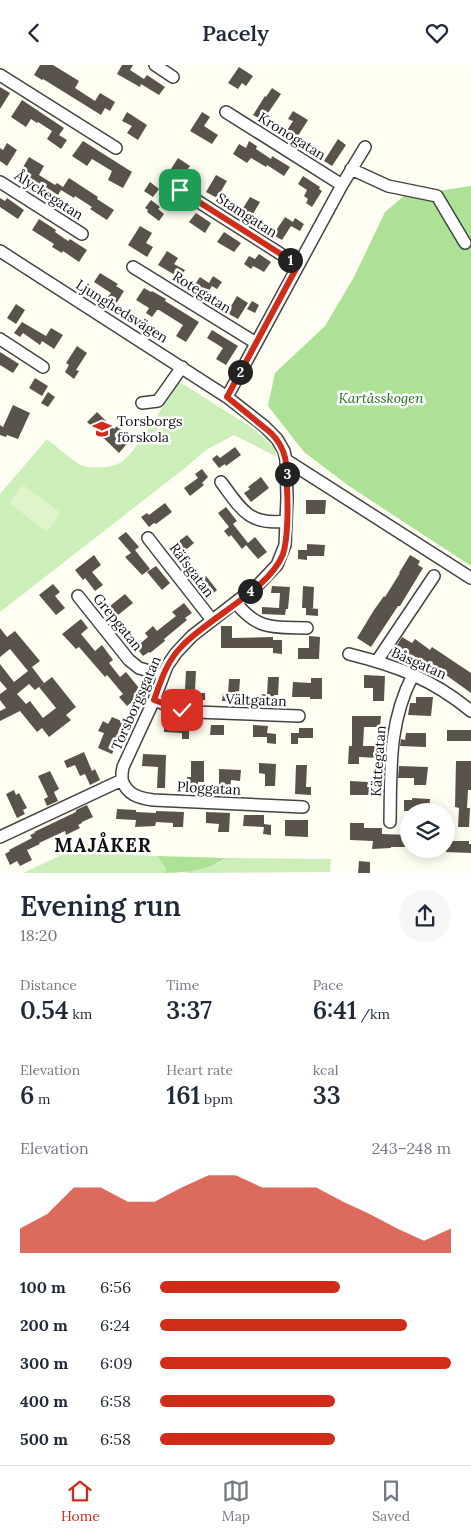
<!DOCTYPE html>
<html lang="en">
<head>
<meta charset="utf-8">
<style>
	body { margin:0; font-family:Lora,serif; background:#f6f6f7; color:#1f2937; height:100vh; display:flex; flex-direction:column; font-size:19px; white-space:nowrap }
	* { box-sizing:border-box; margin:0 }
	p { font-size:16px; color:#747a83 }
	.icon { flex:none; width:28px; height:28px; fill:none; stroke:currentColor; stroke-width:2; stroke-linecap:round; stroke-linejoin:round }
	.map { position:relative; height:808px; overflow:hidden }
	.drawer { display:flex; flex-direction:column; background:#fff; flex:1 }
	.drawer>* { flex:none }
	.tools { position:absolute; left:400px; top:738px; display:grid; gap:10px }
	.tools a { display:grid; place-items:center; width:55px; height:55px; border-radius:50%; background:#fff; box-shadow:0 2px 12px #0003; font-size:25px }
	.pin { position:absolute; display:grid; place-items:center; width:42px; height:42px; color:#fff; margin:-21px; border-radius:10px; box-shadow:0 2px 8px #0006 }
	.km { position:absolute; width:25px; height:25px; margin:-12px; border-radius:50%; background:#222; color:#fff; font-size:14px; line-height:25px; text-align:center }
	.round { display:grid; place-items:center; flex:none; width:52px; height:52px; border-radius:26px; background:#f6f6f7 }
	.headline { display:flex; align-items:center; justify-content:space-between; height:85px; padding:0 20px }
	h1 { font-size:28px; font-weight:600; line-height:38px }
	.figures { display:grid; grid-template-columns:repeat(3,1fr); gap:8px; height:85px; padding:5px 20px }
	.figures div { display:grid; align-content:center }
	.figures b { font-size:25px; font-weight:600 }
	.figures small { font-size:14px; font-weight:400 }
	.figures p { font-size:14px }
	.chart { height:140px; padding:10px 20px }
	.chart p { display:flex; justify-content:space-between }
	.chart svg { width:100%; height:90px; margin-top:5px; fill:#cf2d19; opacity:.7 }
	ul { padding:0 20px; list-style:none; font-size:16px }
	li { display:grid; grid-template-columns:80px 60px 1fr; align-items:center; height:38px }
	li i { height:12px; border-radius:6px; background:#cf2d19 }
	header { display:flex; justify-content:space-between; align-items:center; height:65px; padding:0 20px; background:#fff; font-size:22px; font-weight:600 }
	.menu { display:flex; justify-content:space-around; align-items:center; height:70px; border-top:1px solid #e0e1e3; background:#fff; font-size:14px; color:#747a83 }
	.menu a { display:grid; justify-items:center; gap:2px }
	.menu .on { color:#cf2d19 }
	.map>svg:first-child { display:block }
	.green { fill:#cceeb8 }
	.forest { fill:#ace196 }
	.pitch { fill:#e0f4cb }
	.building { fill:#5a534b }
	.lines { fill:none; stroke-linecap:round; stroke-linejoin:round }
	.minor-casing { stroke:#434343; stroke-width:14 }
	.minor { stroke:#fff; stroke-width:11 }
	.route-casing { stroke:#fff; stroke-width:10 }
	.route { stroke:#cf2d19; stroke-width:6 }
	.labels { text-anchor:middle; stroke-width:5; stroke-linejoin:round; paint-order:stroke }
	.street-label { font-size:14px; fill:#101010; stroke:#fff }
	.park-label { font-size:14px; font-style:italic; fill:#1d7019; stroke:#fff }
	.poi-label { font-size:14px; fill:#101010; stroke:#fff; text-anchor:start }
	.district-label { font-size:19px; font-weight:bold; letter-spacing:1px; fill:#101010; stroke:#fff }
</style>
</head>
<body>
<header><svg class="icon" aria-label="back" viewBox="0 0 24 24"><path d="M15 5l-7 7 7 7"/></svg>Pacely<svg class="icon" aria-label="heart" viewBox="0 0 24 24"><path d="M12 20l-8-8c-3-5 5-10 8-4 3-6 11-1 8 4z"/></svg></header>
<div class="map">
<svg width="471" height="808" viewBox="0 0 471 808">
	<rect width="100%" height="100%" fill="#fffef3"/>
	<path class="green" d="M178 316 251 362 274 382 277 392 234 370 206 385 185 403 0 547V429L47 374C57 382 70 394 81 400 90 404 109 403 118 399 133 394 169 332 178 316Z
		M85 779 131 790 157 791 166 804 165 808H23Z
		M226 793 331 794 330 807 184 808 219 798Z"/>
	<path class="forest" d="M471 121V501L349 421 304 387 268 341 275 308 325 261 354 212 385 147 404 131Z
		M157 791 226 793C209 805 186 808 165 808L166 804Z"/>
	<path class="pitch" d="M23 420 61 448 47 467 9 438Z"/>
	<path class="building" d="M40 0H53L79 16 75 23 95 36 100 28 115 37 110 46 105 43 101 50 43 14 42 15 34 10Z
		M122 0H133L130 5 144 14 147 10 165 22 159 30 141 19 140 22 117 9Z
		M239 2 253 11 246 21 242 18 238 24 228 18Z
		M0 22 10 28 0 44Z
		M272 23 281 29 268 48 265 46 260 54 253 50 265 31 266 32Z
		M22 35 64 63 59 70 67 75 61 84 47 74 52 66 38 57 37 58 31 54 26 62 11 52Z
		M293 46 308 55 294 77 284 70 293 56 288 54Z
		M127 47 147 60 138 75 127 68 132 61 122 56Z
		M202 47 210 52 204 61 218 70 212 79 190 66Z
		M338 74 346 80 332 101 324 96Z
		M83 76 132 107 123 123 108 115 112 106 92 94 87 101 72 91Z
		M249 76 257 81 256 84 271 94 272 91 290 102 284 111 267 100 266 102 251 93 247 98 233 89 239 79 246 83Z
		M7 78 17 85 7 101 0 96V83L3 85Z
		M29 92 44 101 39 110 55 120 57 118 63 122 69 113 98 132 97 134 114 145 107 155 90 144 92 142 75 131 74 133 61 125 58 130 41 119 40 121 19 109Z
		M178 93 190 101 182 112 171 104Z
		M216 110 227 116 217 133 206 127Z
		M303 111 320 122 319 124 322 126 312 142 306 138 308 134 304 131 307 125 298 119Z
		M150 117 159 124 153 132 144 126Z
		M250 132 260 137 250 154 240 148Z
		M0 133 5 136 7 133 24 145 18 154 0 142Z
		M151 135 160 142 158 144 164 149 159 156 147 147 148 145 145 143Z
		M196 148 211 158 205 168 189 157Z
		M285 152 293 157 295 153 304 159 300 166 291 161 282 175 273 170Z
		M39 154 56 165 55 167 68 176 70 174 87 185 79 197 63 186 62 188 52 182 54 179 32 165Z
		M140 161 152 168 146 178 153 182 147 192 128 180Z
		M224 167 241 178 234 187 217 177Z
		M167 186 178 193 174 199 185 205 180 213 158 200Z
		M259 189 271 197 264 207 253 201 251 204 244 199 249 191 255 194Z
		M100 208 118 219 116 221 124 226 116 239 107 233 111 228 94 217Z
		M213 211 222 217 217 224 212 221 204 233 191 225 200 212 209 218Z
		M144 223 151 227 152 226 166 234 165 236 199 257 186 277 176 271 183 260 159 245H157L152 252 146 248 149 243 136 235Z
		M237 231 248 238 238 254 227 248Z
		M252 236 259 240 255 248 247 244Z
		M16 239 25 245 16 259 7 253Z
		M22 257 46 271 51 263 63 270 54 284 42 276 40 280 23 268 20 272 14 268Z
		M212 265 238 281 226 300 216 294 223 283 207 273Z
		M77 281 87 288 76 305 79 306 74 314 65 307 69 300 66 298Z
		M0 287 19 299 13 308 0 300Z
		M35 313 48 321 42 331 29 323Z
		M48 327 55 332 48 342 41 338Z
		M13 340 30 348 18 374 7 370 6 372 0 370V360L3 362Z
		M97 347 114 364 117 361 131 374 119 388 87 357Z
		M235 382 241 390 226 401 225 399 219 403 212 394 217 390 220 393Z
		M202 404 208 412 202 418 204 420 190 431 184 423 198 413 195 409Z
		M261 412 269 423 251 437 244 428 250 424 248 422Z
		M306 435H326L325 449H306Z
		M165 438 172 447 156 459 154 458 149 462 141 452 147 448 149 450Z
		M226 442 237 456 233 459 248 478 255 472 267 487 258 494 246 480 242 484 231 470 229 472 224 466 229 462 218 448Z
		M126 467 139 482 135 485 150 504 142 510 125 492 131 488 118 473Z
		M187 470 194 478 182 488 175 479Z
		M307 479 325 480 324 491H307V495L298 494V485H307V488Z
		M94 490 101 500 92 507 103 520 95 526 85 513 83 515 75 505Z
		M410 490 420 496 418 500 423 503 400 541H398L371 582 357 573 374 545 384 531 385 532 400 508H399Z
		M156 501 170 518 162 525 147 507Z
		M206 511 217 525 209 532 198 518Z
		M53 519 60 527 55 531 65 543 56 550 39 530Z
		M272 521 290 522 288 544H286L285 550 262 549V542L279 543 280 528H271Z
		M303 521 314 522 313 543H310L318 544V551L306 550V543H302Z
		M125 529 133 538 118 550 115 547 109 552 101 543 108 538 110 541Z
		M184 538 192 548 185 553 187 555 164 574 165 576 150 588 149 587 143 591 136 582 148 572 145 568 153 561 157 566 176 551 172 547Z
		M81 554 88 563 81 569 95 586 102 580 113 595 109 598 120 612 126 607 143 628 127 641 119 632 123 629 107 610 105 612 79 582 76 584 62 569Z
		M221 561H232V573L273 572V575H282V589L273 588V583H221Z
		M0 563 7 572 15 566 40 596 32 602 44 618 35 625 29 619 17 629 26 639 30 636 43 653 56 643 39 622 52 612 76 642 66 650 71 655 49 672 42 663 37 667 20 646 0 656V646L6 643 0 635V629L7 624 0 616V599L14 617 28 606 10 584 0 592Z
		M309 571 320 572 319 594H298V583H309Z
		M402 572 412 578 415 574 430 585 432 582 471 608V628L439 605 438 606 423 595 421 598 406 587 403 591 394 585Z
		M186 606H196L195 625 185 624Z
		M364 610 385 611 384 636H373V623H364Z
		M268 612H279L278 630H274L273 638H262V629L267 630Z
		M311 613H322V634H310V632H292L293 617 311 618Z
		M229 614H240L239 628H230H232V636H222L223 628H228Z
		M194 628H205V635H194Z
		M416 632H433L431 651 408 650 410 638H416Z
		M352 651H381L380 662H364L363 681H379V693L359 692V699H348L349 681H352Z
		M112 652 124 657 122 663 123 664 112 689 98 683 104 668 98 666 103 656 108 659Z
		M164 656 183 657 182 662H189V674H182V668L164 667Z
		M211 660H224V670H210Z
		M253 660 268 661 267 668 276 669V679L267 678V669V672H253Z
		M299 663H313V673H298V679H291V668H299Z
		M447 665H471V676H447Z
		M406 668H426V682L400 681 401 674 405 675Z
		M84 687 92 706 95 704 100 715 90 720 85 709 80 711 75 700 67 703 64 696Z
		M143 689 166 690 165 723H157L158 702 142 701Z
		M191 696H204V717H198V724L187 723V712H191Z
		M456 696H471V725H468L467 743H470L469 762H458L459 743 455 742Z
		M259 698 276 699 275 721H265V709L259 708Z
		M296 700H307L306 722H311V730L295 729Z
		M399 701 428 702 426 720H414V713H398Z
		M219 704 241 705 240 716 231 715 230 725H219Z
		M50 706 59 724 54 727 58 736 47 741 44 734 48 732 38 711Z
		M350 716 368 717 367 722H377V730H350Z
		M14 725 16 730 19 728 27 743 23 745 25 749 17 753 6 729Z
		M412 733 430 734 429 745 412 744V746H404V735H412Z
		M87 740 93 752 82 757V758L78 760 80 763 66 770 65 766 39 778 40 779 27 785 32 795 20 801 17 796 10 800 5 789 10 786 9 785 32 773 30 770 35 768 34 767 76 747V745Z
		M117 744 136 745V747L156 748V746L184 747 183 762H173V758L156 757 155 761 135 762 136 755 116 754Z
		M206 747 230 748 229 767H218L219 759 206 758Z
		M244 750H264V759L271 760V770L263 769 264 762 243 761Z
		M285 755H308V772L285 771Z
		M350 758H364V763H382V769L409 770V782H391V783L372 784 373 776 350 775Z
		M446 776H469V779H471V788L446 787Z
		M359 796 370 797V808H358Z"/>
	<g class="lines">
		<g class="minor-casing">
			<path id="minor" d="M155 0 173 12
				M0 10 116 83
				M226 47 342 120
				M351 104 388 121 437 131 465 178
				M0 117 82 169
				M180 125 298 200
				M0 186 227 332 264 361 277 374 284 386 286 395 287 433 285 480 277 500 259 519 192 571 176 588 167 601 154 635 123 702 122 708V715L0 772
				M133 202 256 278
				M0 274 43 302
				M227 332 342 120 365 82
				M142 338 158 336 182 302
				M286 395 471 513
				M221 417C241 444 249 461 286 456
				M148 473 212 555
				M78 531 129 595 139 603 163 610
				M236 538C259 566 274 562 307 563
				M349 589C397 601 432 614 471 646
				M377 596 434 511
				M154 635 174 643 195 647 299 651
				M122 715C127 730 139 733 153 735L303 742
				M390 757C391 704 388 658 413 610"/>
		</g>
		<use href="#minor" class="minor"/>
	</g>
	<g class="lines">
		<g class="route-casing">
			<path id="route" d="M180 125 298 200 227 332 271 368C288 385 287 402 287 424 288 441 288 474 283 489 270 524 208 553 182 581 167 596 161 615 154 635L182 645"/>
		</g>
		<use href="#route" class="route"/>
	</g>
	<defs>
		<g id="school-bare" transform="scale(1.5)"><path d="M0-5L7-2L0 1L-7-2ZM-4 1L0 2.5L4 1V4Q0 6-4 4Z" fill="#cf2d19" stroke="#fff" stroke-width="2.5" paint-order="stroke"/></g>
	</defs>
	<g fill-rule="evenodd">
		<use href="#school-bare" x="102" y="364"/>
	</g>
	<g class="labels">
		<g class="street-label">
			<text transform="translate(292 71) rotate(32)" y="5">Kronogatan</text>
			<text transform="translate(49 130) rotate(33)" y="5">Ålyckegatan</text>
			<text transform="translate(247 150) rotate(33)" y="5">Stamgatan</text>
			<text transform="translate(202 227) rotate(32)" y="5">Rotegatan</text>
			<text transform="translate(122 246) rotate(32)" y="5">Ljunghedsvägen</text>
			<text transform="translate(192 505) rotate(53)" y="5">Räfsgatan</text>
			<text transform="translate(118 557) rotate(51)" y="5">Grepgatan</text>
			<text transform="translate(419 598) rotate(24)" y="5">Båsgatan</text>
			<text transform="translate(256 635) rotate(2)" y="5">Vältgatan</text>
			<text transform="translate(136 638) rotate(-66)" y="5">Torsborgsgatan</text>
			<text transform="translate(378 696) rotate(-86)" y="5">Kättegatan</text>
			<text transform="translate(209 723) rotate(3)" y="5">Ploggatan</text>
		</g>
		<g class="park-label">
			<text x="381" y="338">Kartåsskogen</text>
		</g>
		<g class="poi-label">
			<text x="117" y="361">Torsborgs<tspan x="117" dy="16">förskola</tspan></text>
		</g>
		<g class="district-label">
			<text x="103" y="787">MAJÅKER</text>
		</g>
	</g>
</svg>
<div class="tools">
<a><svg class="icon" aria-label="layers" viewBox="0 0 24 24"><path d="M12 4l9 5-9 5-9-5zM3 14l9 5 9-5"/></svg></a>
</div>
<div class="pin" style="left:180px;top:125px;background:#1e9e55"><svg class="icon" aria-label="arrive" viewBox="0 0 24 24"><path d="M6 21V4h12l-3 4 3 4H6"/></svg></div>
<div class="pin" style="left:182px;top:645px;background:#d93025"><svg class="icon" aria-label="check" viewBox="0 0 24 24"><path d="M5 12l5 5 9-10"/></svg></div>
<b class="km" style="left:290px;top:195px">1</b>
<b class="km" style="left:240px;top:307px">2</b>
<b class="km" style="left:287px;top:409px">3</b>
<b class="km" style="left:250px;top:526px">4</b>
</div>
<section class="drawer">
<div class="headline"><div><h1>Evening run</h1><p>18:20</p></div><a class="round"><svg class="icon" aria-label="share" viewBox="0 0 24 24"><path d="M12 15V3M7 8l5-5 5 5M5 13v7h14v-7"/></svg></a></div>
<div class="figures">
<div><p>Distance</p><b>0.54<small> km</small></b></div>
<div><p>Time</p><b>3:37</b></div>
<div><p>Pace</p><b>6:41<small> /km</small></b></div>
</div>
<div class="figures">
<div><p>Elevation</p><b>6<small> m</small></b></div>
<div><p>Heart rate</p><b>161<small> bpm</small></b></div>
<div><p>kcal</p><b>33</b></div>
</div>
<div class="chart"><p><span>Elevation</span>243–248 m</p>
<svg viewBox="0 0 160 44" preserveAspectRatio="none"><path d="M0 44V32L10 25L20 12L30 12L40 19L50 19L60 12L70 6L80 6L90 12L100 12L110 12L120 19L130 25L140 32L150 38L160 32V44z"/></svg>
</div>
<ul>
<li><b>100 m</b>6:56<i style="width:62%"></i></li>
<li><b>200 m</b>6:24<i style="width:85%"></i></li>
<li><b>300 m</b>6:09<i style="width:100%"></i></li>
<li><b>400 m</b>6:58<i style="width:60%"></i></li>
<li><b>500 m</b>6:58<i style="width:60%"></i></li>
</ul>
</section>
<nav class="menu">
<a class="on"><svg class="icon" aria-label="home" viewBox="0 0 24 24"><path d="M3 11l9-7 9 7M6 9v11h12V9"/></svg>Home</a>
<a><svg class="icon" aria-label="map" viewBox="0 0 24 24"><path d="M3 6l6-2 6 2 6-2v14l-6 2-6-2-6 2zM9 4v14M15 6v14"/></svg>Map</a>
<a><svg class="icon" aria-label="saved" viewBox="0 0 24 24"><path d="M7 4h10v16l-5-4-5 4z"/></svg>Saved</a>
</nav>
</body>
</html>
